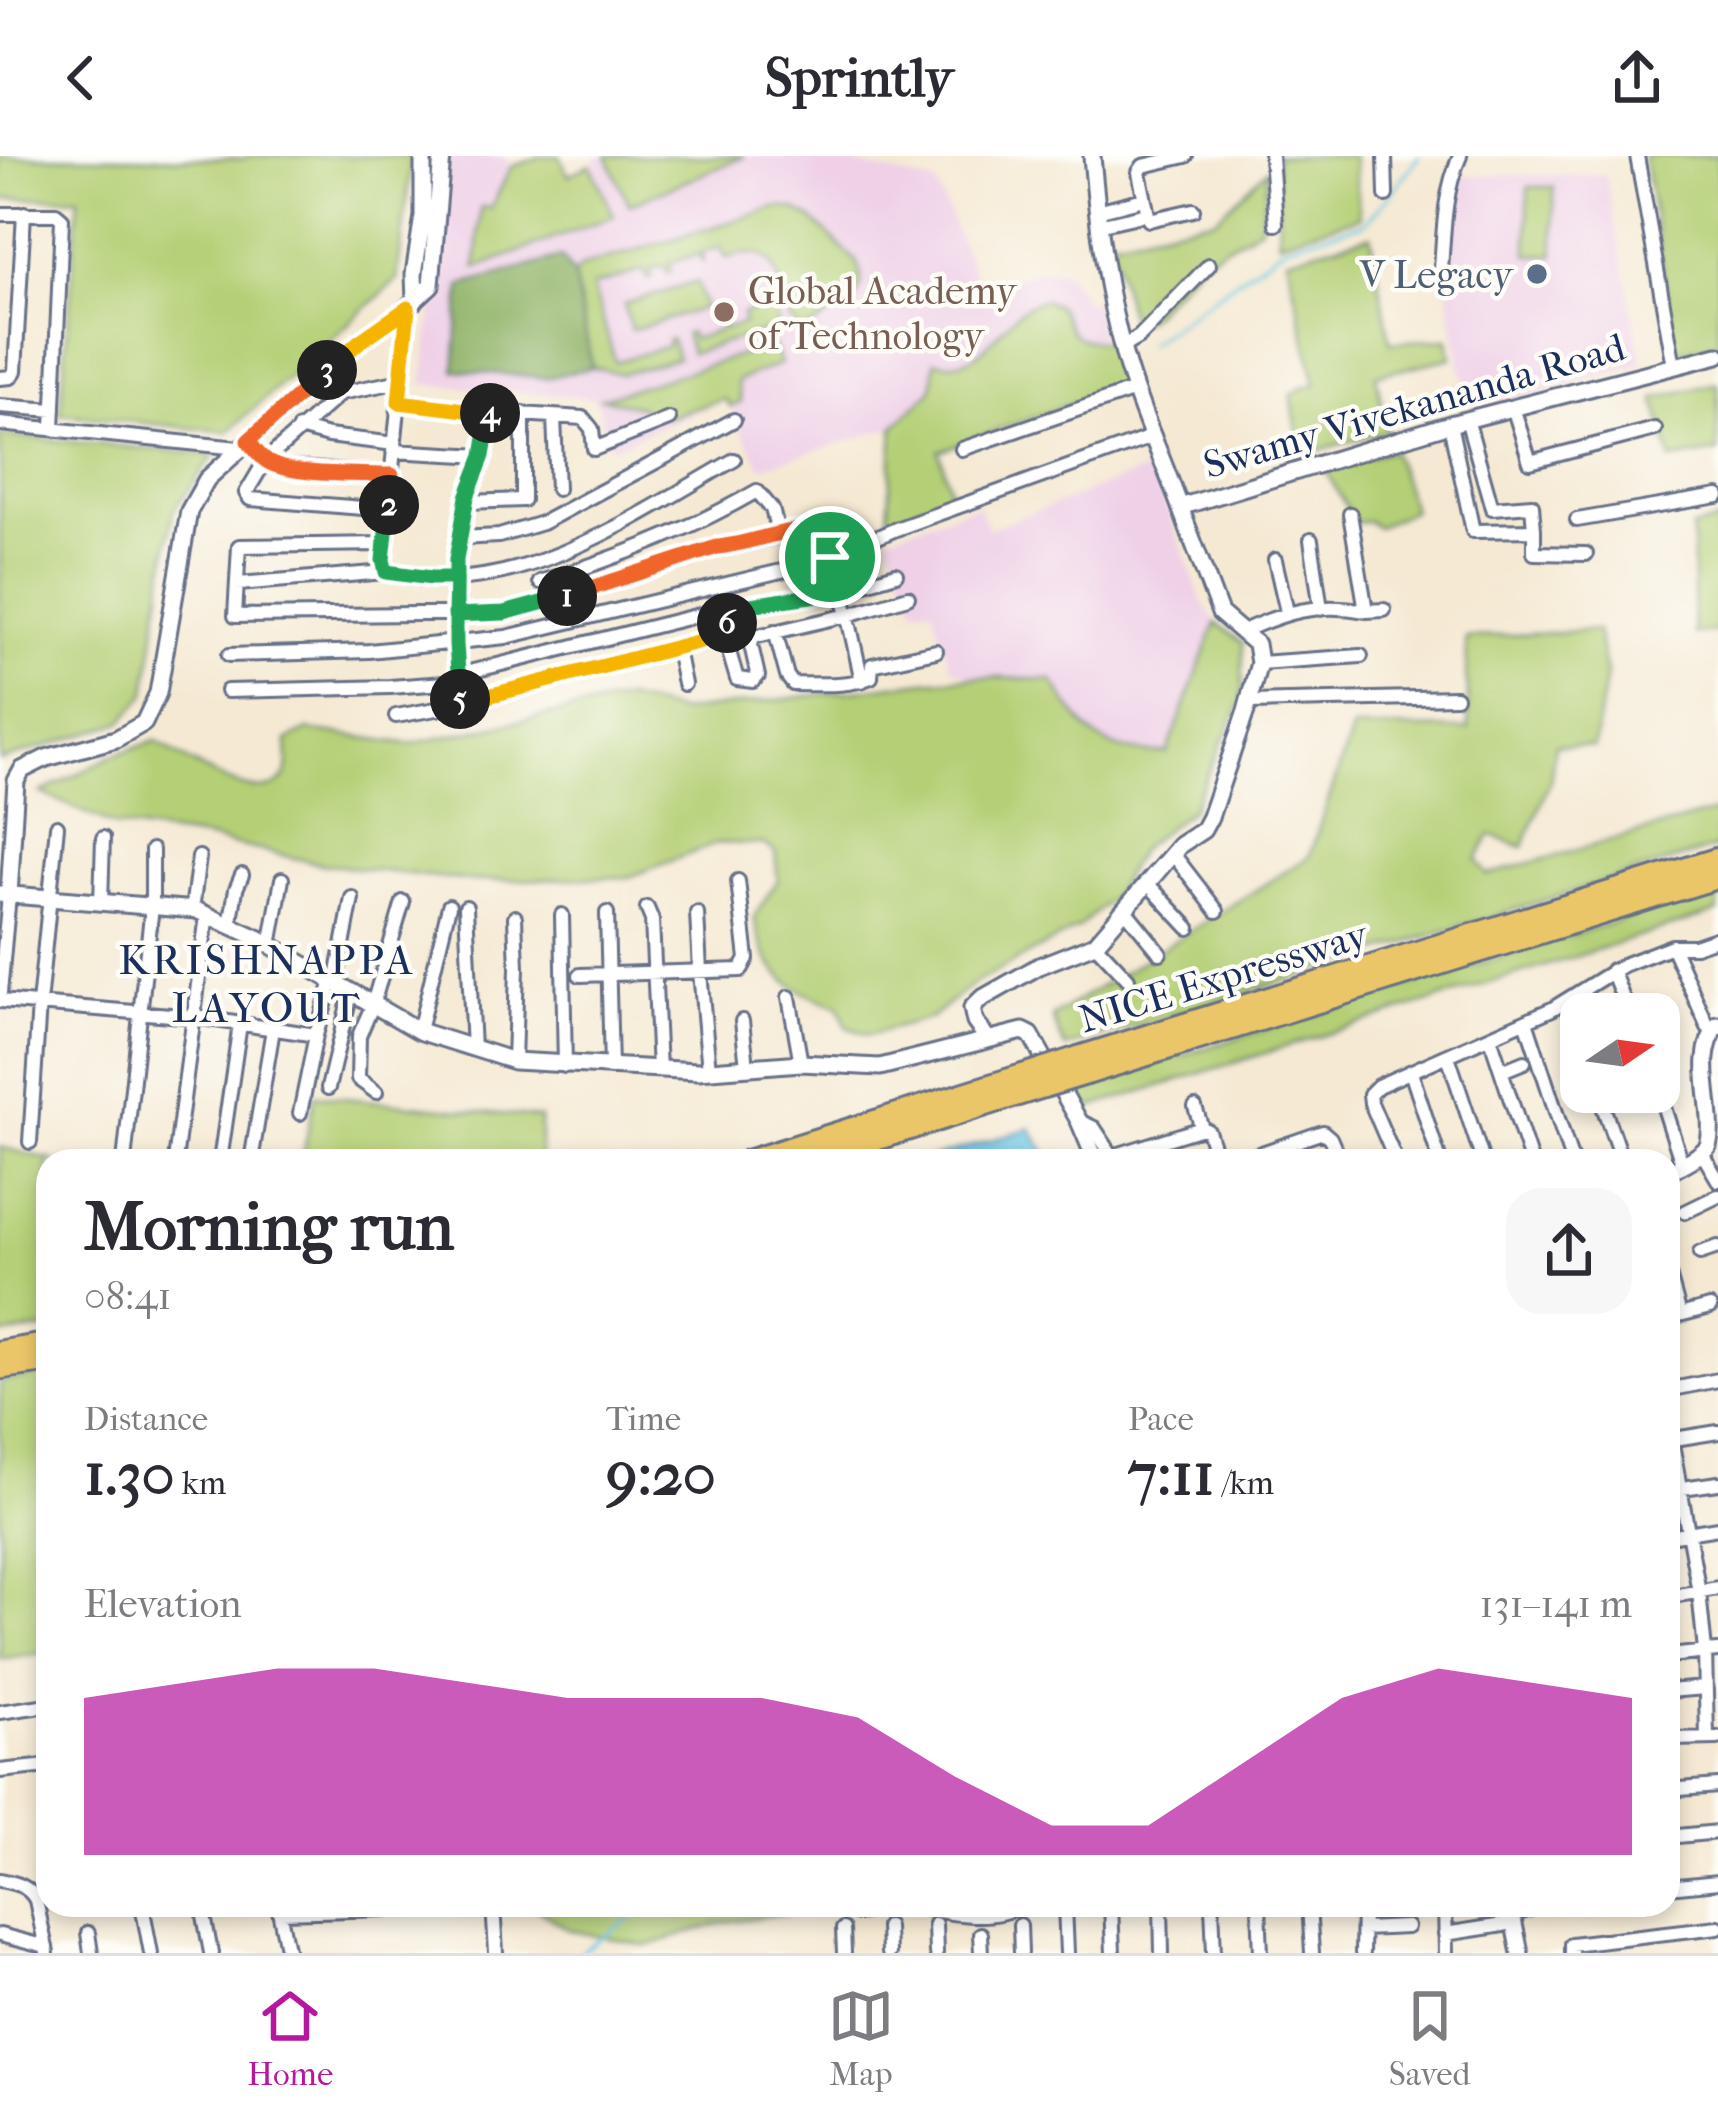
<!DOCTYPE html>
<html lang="en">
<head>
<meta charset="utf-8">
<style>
	body { margin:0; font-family:"IM FELL French Canon",serif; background:#f7f7f7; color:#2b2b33; height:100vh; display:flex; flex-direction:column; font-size:45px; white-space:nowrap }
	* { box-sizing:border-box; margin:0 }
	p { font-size:39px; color:#7c7c81 }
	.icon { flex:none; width:66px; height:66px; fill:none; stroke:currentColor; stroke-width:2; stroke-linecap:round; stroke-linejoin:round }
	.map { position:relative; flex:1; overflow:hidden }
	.side { position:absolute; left:36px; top:993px; width:1644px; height:768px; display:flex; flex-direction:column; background:#fff; border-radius:36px; box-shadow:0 6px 18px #0003 }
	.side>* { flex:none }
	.needle { width:78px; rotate:77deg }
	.buttons { position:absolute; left:1560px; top:837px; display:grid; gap:24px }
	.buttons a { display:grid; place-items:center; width:120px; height:120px; border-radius:24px; background:#fff; box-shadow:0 6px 18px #0003; font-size:60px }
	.pin { position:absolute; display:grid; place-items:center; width:102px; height:102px; color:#fff; margin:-51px; border:6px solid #fff; border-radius:50%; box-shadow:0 3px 12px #0007 }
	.km { position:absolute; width:60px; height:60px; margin:-30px; border-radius:50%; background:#222; color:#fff; font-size:33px; line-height:60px; text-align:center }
	.round { display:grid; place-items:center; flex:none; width:126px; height:126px; border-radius:36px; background:#f7f7f7 }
	.head { display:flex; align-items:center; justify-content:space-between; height:204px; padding:0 48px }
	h1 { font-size:66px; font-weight:700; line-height:90px }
	.stats { display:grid; grid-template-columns:repeat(3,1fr); gap:18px; height:204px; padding:12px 48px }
	.stats div { display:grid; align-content:center }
	.stats b { font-size:60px; font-weight:700 }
	.stats small { font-size:33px; font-weight:400 }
	.stats p { font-size:33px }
	.chart { height:336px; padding:24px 48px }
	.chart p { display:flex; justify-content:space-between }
	.chart svg { width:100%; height:216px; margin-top:12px; fill:#b5179e; opacity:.7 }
	header { display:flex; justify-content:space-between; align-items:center; height:156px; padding:0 48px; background:#fff; font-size:54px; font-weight:700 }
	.tab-bar { display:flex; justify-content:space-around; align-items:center; height:168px; border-top:3px solid #e1e1e2; background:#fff; font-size:33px; color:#7c7c81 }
	.tab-bar a { display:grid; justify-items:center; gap:6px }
	.tab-bar .selected { color:#b5179e }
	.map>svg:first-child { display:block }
	.built { fill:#efd0e7 }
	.green { fill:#b4cf75; stroke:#687f6a; stroke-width:3 }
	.forest { fill:#8fb266; stroke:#557062; stroke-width:3 }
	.water { fill:#66c6e4; stroke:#407aa1; stroke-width:3 }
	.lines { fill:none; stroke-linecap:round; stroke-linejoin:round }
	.stream { stroke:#66c6e4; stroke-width:3 }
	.minor-casing { stroke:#677087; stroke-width:18 }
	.tertiary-casing { stroke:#677087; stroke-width:21 }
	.motorway-casing { stroke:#677087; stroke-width:27 }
	.minor { stroke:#fff; stroke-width:12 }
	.tertiary { stroke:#fff; stroke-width:15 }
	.motorway { stroke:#ebc669; stroke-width:21 }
	.motorway-bridge-casing { stroke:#677087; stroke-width:27; stroke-linecap:butt }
	.motorway-bridge { stroke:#ebc669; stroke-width:21 }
	.split-1-casing { stroke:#fff; stroke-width:24 }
	.split-2-casing { stroke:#fff; stroke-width:24 }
	.split-3-casing { stroke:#fff; stroke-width:24 }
	.split-4-casing { stroke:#fff; stroke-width:24 }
	.split-5-casing { stroke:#fff; stroke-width:24 }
	.split-6-casing { stroke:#fff; stroke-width:24 }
	.split-7-casing { stroke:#fff; stroke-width:24 }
	.split-1 { stroke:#f0652b; stroke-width:15 }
	.split-2 { stroke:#22a559; stroke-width:15 }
	.split-3 { stroke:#f0652b; stroke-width:15 }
	.split-4 { stroke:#f5b400; stroke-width:15 }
	.split-5 { stroke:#22a559; stroke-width:15 }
	.split-6 { stroke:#f5b400; stroke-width:15 }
	.split-7 { stroke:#22a559; stroke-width:15 }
	.service-dot { fill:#5c6f8a; stroke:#fdfcf7; stroke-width:4.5 }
	.education-dot { fill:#8d6e63; stroke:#fdfcf7; stroke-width:4.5 }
	.labels { text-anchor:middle; stroke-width:9; stroke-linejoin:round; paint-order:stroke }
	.service-label { font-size:39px; fill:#4e5e75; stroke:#fdfcf7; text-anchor:end }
	.education-label { font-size:39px; fill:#785e54; stroke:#fdfcf7; text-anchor:start }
	.street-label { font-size:39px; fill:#1b2f5e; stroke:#fdfcf7 }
	.neighbourhood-label { font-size:42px; letter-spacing:3px; fill:#1b2f5e; stroke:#fdfcf7 }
</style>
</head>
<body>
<header><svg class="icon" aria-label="back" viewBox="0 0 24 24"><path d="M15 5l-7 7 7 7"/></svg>Sprintly<svg class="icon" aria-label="share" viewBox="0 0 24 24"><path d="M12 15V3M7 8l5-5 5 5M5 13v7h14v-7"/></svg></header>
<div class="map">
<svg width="1718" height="1797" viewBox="0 0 1718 1797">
	<rect width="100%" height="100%" fill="#fdfcf7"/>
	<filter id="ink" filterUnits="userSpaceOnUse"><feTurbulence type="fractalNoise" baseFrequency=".00833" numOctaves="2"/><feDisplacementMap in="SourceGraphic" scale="24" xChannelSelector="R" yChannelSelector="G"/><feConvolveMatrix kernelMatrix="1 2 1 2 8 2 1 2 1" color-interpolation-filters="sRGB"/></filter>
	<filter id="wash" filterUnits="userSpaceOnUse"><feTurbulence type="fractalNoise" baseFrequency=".004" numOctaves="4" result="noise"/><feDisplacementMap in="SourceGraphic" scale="48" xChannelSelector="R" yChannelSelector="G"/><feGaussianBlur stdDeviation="2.7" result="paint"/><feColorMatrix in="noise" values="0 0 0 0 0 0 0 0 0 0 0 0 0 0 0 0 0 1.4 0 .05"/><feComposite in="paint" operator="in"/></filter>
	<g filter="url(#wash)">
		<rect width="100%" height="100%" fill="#f5e9d3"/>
		<path class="built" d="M449 0H504L511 11 542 0H560L568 19 596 6 594 0H819L936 27 983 139 1009 125 1040 114 1064 115 1088 149 1094 141 1101 186 1088 187 1077 182 1065 168 1062 155 1042 144 1037 145 1008 164 977 201 958 208 935 206 932 234 894 271 761 311 725 243 611 292 595 242 423 228Z
			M1605 18 1643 208 1475 256 1460 211 1450 154 1444 80 1455 20Z
			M1152 312 1201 443 1216 467 1168 597H1140L1118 593 1088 577 1052 524 973 521 951 511 931 450 915 452 887 380 978 349 988 373Z"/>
		<path class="green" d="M0 0 244 3 245 0H409L410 16 397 124 228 276 60 258 79 41 0 43Z
			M542 0H560L568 19 591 9 614 60 476 112 481 51 491 52 511 11Z
			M607 0H745L629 49Z
			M1276 0H1353L1360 61 1279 85Z
			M1644 0H1718V187L1676 197Z
			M1268 13 1260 71 1203 104 1146 163 1132 170 1110 85 1216 62Z
			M1528 31H1554V99H1528Z
			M779 51 794 53 812 63 856 105 861 117V130L856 142 809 173 798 174 794 167 789 163C776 123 781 84 726 102L721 91 702 97 704 105 702 106 699 98 669 107 671 115 667 117 664 110 650 114 652 122 647 123 644 114 593 130 615 206 668 190 667 184 671 183 677 202 622 218 592 211 574 120 580 111Z
			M1371 79 1390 186 1448 183 1451 202 1376 219 1387 275 1301 299 1291 239 1302 232 1316 229 1287 102Z
			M697 126 705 152 631 174 624 148Z
			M1042 144 1058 150C1077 189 1070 179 1110 188L1122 230 939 295 951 338 888 365 894 271 932 234 935 205C991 219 995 157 1042 144Z
			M766 151 774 154 778 167 773 173 691 197 685 178 690 177 692 183 721 174 719 164H722L726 173 744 167 742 158Z
			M773 189 780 208 737 225 741 246 730 251 725 243 666 261 662 250 643 256 641 251 602 242Z
			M1718 227V296L1671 304 1655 242Z
			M0 279 215 299 173 355 146 538 122 566 0 605Z
			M1392 294 1413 354 1378 371 1368 365 1355 367 1325 313Z
			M1718 366V475L1694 478 1692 372Z
			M1216 467 1243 487 1242 545 1191 653 1140 693 1112 741 1078 772 973 828 932 862 868 879 847 871 838 850C785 832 766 818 754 761L778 724 775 696 764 688 718 687 629 721 472 725 321 708 205 682 116 670 41 637 114 599 156 585C179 599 261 656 284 622 290 613 287 596 287 585L308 574 410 588 626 543 681 556 926 525 973 521 1052 524C1089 579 1095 597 1167 597Z
			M1597 474 1606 518 1594 591 1555 589 1550 626 1523 691 1490 679 1477 704 1487 719 1718 655V691L1065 892 1052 861 1309 701 1353 572 1469 573 1466 482Z
			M1718 734V756L1089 952 1078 931Z
			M315 939 540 962V1005H302Z
			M0 991 56 1005H48V1173L0 1179Z
			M48 1217V1496L0 1503V1226Z
			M532 1749H843L725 1766 646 1790 570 1774Z"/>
		<path class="forest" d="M561 101 574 120 592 211 547 222 455 214 461 130Z"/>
		<path class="water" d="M1031 972 1050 1005H923Z"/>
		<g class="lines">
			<path class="stream" d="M1148 188 1286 89 1365 67 1384 46 1419 0
				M665 1749 693 1757 725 1749
				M581 1797 650 1749"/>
		</g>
	</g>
	<g filter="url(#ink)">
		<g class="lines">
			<g class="minor-casing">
				<path id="minor" d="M1186 0 1143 10 1139 16 1149 64 1193 54
					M1271 0 1276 68
					M1385 0 1386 39
					M1637 0 1674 210
					M1097 55 1144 43
					M0 58H56L62 63 53 272
					M1098 69 1147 58
					M1440 126C1444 83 1442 40 1460 0
					M408 152 383 404 386 416C509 450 633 361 734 304
					M1122 191 1139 181 1209 109
					M0 222 11 221 15 215 24 57
					M399 246 442 253 583 262 592 273 594 293 669 263
					M0 250 54 254
					M1513 251 1530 306 1655 273
					M554 261 557 333
					M0 268 239 292
					M1450 268 1473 375 1534 374 1532 349 1492 352 1467 263
					M299 272 328 280 395 288
					M248 285 265 305 285 311 392 319
					M962 293 1135 234
					M393 295 483 300
					M466 346 523 344V257
					M388 354 250 343 246 337 265 305 341 237 401 225
					M1577 364 1718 340
					M1534 374V397L1586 398
					M459 382 499 380 542 367 734 264
					M1311 384 1321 453
					M385 388 239 390 235 460 504 457 527 453 717 391 739 389 814 373C831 392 837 419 817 439
					M1275 404 1287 456
					M540 426C614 403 690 374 757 335L772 353 779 379
					M238 428 386 416
					M842 434 862 525
					M1366 455 1384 454
					M775 475 787 520 793 528C820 528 847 531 871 521L872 509 936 495
					M1241 476C1285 456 1317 446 1366 455L1350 358
					M724 479 737 523 753 525 758 520 751 489 753 481 848 459 908 441
					M677 493 684 528
					M229 499 369 495 506 481 823 405 896 373 1154 280
					M1259 507 1361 500
					M457 519 724 453 828 438 896 418
					M227 535 390 531 458 526
					M1249 546 1456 541
					M461 547 456 488V404L467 341 483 300 490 256
					M396 560 442 552 724 479 729 472 724 453
					M1173 698 1217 755
					M1148 728 1189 772
					M101 747 103 682
					M466 751 473 893
					M647 752 652 764 659 914
					M192 754 199 701
					M1125 754 1160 797
					M607 757 611 912
					M697 757 700 816 709 914
					M562 759 565 910
					M230 770 236 733 242 719
					M1095 788 1128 823
					M270 790 282 723
					M1672 790 1708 871 1714 874
					M1612 814 1629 858
					M580 819 741 814 747 803 738 725
					M336 827 352 742
					M0 837 9 739
					M789 841 801 907
					M0 845 195 861 316 879
					M1566 846 1581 889
					M742 865 747 910
					M1526 865 1572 1005
					M419 875 449 750
					M1490 881 1531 1005
					M1448 900 1483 1005
					M514 905 517 812 515 761
					M1502 915 1524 906
					M1411 916 1440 1005
					M328 932 351 836
					M376 936 358 923 359 880 373 848 403 746
					M1598 936 1622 1005
					M1659 936 1682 1008
					M1195 951 1202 972
					M300 957 316 879 332 825
					M1079 965 1094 972 1115 1004
					M30 986 39 848 57 670
					M1702 997 1718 1024
					M1113 1000 1202 972 1208 975 1218 1005
					M124 1005 152 750V694
					M175 1005 207 759
					M220 1005 240 868
					M251 1005 273 873
					M1238 1005 1323 976 1330 982 1340 1005
					M1396 1005 1371 947 1370 938 1378 930 1552 853 1623 809 1672 790H1695L1718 782
					M1685 1056 1718 1040
					M1700 1097 1718 1091
					M1668 1115 1680 1159
					M1668 1162 1710 1151
					M1668 1234 1718 1224
					M1668 1266 1699 1436 1705 1495 1707 1582
					M1668 1284 1718 1276
					M1668 1334 1718 1327
					M1668 1380 1718 1372
					M1668 1441 1718 1432
					M1668 1500 1718 1495
					M1668 1535 1705 1532
					M0 1556 48 1549
					M1668 1583 1718 1582
					M0 1615 48 1610
					M1668 1634 1718 1630
					M1668 1681 1718 1676
					M0 1724C15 1727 28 1729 36 1744L47 1797
					M1668 1731 1718 1726
					M142 1749 151 1797
					M202 1749 211 1797
					M493 1749 496 1797
					M908 1749C936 1755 995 1768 1018 1749
					M1065 1749 1067 1797
					M1111 1749 1113 1797
					M1161 1749 1162 1797
					M1212 1749 1214 1797
					M1259 1749 1261 1797
					M1309 1749 1312 1797
					M1445 1749 1446 1797
					M278 1750 288 1797
					M280 1756 493 1750
					M857 1757 906 1749
					M935 1768 936 1797
					M1020 1769 1021 1797
					M887 1770 888 1797
					M843 1773 844 1797
					M1363 1773 1407 1771
					M88 1777 91 1797
					M980 1778 981 1797
					M1445 1778 1503 1769 1510 1767 1513 1759 1542 1749
					M0 1779 46 1791
					M1362 1797 1363 1749
					M1571 1797V1788L1718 1771"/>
			</g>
			<g class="tertiary-casing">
				<path id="tertiary" d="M1092 0C1098 69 1106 135 1125 202 1139 252 1162 301 1180 351L1450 268 1718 199
					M415 145 414 118 423 60V0
					M0 738 196 754 258 782 419 875 514 905 698 915 801 907 880 911 1023 875 1031 879 1079 965 1096 1005
					M9 739 16 625 22 614 46 602 116 583 144 567 158 537 189 355 207 323 359 186 400 158 431 129 442 0
					M988 883 975 866 972 852 981 843 1039 810 1095 788 1180 689 1203 674 1210 661 1246 555 1259 507 1256 488 1220 457 1180 351
					M1668 1017C1681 1009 1699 1002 1708 990 1718 956 1691 903 1718 869
					M1510 1749 1520 1797"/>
			</g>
			<g class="motorway-casing">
				<path id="motorway" d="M1080 901 1718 703
					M1088 917 1718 721
					M749 1005 1037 915
					M806 1005 1045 930
					M0 1196 48 1188
					M0 1212 48 1205"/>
			</g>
			<use href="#minor" class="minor"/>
			<use href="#tertiary" class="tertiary"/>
			<use href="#motorway" class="motorway"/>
			<g class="motorway-bridge-casing">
				<path id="motorway-bridge" d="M1037 915 1080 901
					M1045 930 1088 917"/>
			</g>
			<use href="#motorway-bridge" class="motorway-bridge"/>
		</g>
	</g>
	<g class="lines" filter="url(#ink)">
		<g class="split-1-casing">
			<path id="split-1" d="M567 440 717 391C747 389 793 368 819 376L830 401"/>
		</g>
		<g class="split-2-casing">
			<path id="split-2" d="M389 349 383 404 386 416 432 422H456L455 459 504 457 567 440"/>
		</g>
		<g class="split-3-casing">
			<path id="split-3" d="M327 214 248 285C254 292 260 301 268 306 290 320 363 318 392 319L389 349"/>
		</g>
		<g class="split-4-casing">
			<path id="split-4" d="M327 214 359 186 408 152 399 246 490 257"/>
		</g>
		<g class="split-5-casing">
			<path id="split-5" d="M460 543 456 488V404L467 341 483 300 490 257"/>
		</g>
		<g class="split-6-casing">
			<path id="split-6" d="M460 543 461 547 724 479 728 476 727 467"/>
		</g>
		<g class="split-7-casing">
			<path id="split-7" d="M727 467 724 453 817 439 827 429 830 401"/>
		</g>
		<use href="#split-1" class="split-1"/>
		<use href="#split-2" class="split-2"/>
		<use href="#split-3" class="split-3"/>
		<use href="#split-4" class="split-4"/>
		<use href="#split-5" class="split-5"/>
		<use href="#split-6" class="split-6"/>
		<use href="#split-7" class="split-7"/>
	</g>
	<circle class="service-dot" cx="1537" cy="118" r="12"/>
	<circle class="education-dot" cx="724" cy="156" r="12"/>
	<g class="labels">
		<g class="service-label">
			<text x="1513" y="132">V Legacy</text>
		</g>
		<g class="education-label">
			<text x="748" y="148">Global Academy<tspan x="748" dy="45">of Technology</tspan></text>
		</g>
		<g class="street-label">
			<text transform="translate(1414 249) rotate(-16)" y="14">Swamy Vivekananda Road</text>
			<text transform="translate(1223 820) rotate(-17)" y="14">NICE Expressway</text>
		</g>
		<g class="neighbourhood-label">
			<text x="267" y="818">KRISHNAPPA<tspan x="267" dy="48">LAYOUT</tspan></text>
		</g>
	</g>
</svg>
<div class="buttons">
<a><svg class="needle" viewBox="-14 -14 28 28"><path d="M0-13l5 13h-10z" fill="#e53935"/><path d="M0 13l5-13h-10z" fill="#7c7c81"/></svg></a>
</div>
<div class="pin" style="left:830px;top:401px;background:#1e9e55"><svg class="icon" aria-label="arrive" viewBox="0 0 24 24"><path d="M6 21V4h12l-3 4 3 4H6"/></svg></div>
<b class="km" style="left:567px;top:440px">1</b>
<b class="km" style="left:389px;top:349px">2</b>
<b class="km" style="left:327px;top:214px">3</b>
<b class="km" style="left:490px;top:257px">4</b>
<b class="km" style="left:460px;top:543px">5</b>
<b class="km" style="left:727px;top:467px">6</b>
<section class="side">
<div class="head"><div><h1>Morning run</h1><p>08:41</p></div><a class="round"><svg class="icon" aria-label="share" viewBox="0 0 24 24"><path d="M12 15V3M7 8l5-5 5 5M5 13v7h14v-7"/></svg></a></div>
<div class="stats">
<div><p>Distance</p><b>1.30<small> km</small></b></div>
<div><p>Time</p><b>9:20</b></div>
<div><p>Pace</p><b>7:11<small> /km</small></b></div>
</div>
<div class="chart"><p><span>Elevation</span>131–141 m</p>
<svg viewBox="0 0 160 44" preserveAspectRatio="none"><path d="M0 44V12L10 9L20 6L30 6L40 9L50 12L60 12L70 12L80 16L90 28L100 38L110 38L120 25L130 12L140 6L150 9L160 12V44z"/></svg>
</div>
</section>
</div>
<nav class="tab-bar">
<a class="selected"><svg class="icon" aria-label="home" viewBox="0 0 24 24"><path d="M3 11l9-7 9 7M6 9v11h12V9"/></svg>Home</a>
<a><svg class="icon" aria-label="map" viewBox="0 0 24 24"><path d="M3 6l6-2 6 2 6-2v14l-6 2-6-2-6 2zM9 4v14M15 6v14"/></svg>Map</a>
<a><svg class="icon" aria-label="saved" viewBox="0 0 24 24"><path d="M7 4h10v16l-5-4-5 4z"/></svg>Saved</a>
</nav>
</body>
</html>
